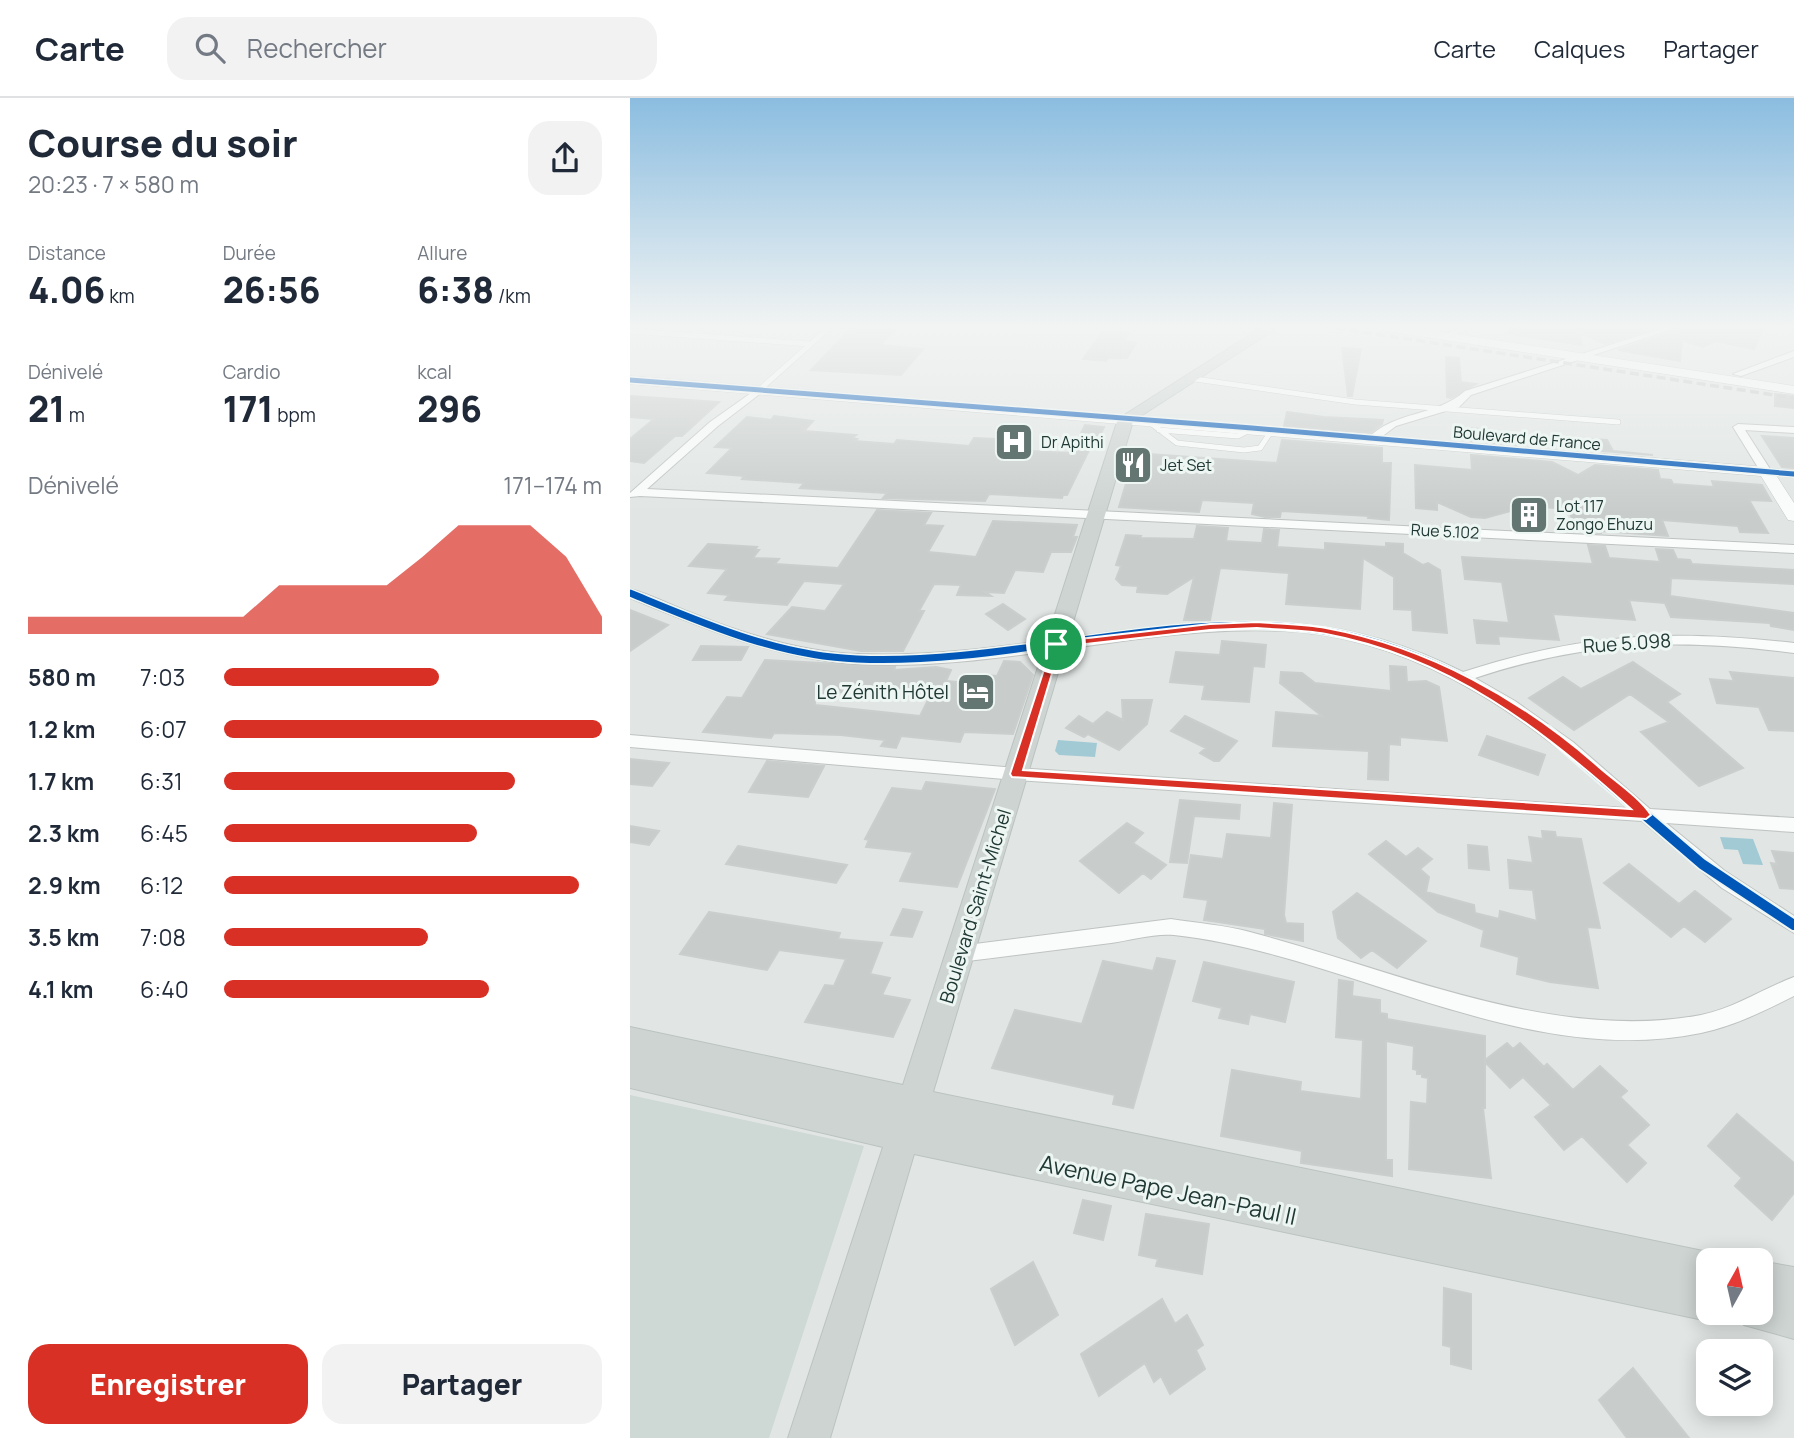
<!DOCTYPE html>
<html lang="fr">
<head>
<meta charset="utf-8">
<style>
	body { margin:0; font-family:Manrope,sans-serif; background:#f2f2f3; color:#1f2937; height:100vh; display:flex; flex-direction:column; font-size:26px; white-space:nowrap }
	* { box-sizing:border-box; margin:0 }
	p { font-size:23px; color:#747a83 }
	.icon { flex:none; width:38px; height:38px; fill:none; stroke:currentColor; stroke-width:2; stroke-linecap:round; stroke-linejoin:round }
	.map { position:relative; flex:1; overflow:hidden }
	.side { display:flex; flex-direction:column; background:#fff; width:630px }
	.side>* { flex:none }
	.needle { width:46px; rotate:8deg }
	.controls { position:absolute; left:1066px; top:1150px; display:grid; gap:14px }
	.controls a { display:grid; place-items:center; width:77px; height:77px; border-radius:14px; background:#fff; box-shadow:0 4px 18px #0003; font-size:35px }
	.pin { position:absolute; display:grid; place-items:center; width:60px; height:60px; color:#fff; margin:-30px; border:4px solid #fff; border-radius:50%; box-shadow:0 2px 7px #0007 }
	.round { display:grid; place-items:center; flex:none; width:74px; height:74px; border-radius:21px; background:#f2f2f3 }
	.head { display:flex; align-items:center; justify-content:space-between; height:119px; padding:0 28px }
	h1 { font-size:38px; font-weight:800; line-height:52px }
	.stats { display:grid; grid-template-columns:repeat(3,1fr); gap:10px; height:119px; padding:7px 28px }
	.stats div { display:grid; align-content:center }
	.stats b { font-size:35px; font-weight:800 }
	.stats small { font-size:19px; font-weight:400 }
	.stats p { font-size:19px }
	.chart { height:196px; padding:14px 28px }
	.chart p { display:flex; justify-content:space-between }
	.chart svg { width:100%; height:126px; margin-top:7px; fill:#d93025; opacity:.7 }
	.cta { display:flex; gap:14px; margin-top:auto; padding:14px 28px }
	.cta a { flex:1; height:80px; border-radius:21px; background:#d93025; color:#fff; font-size:28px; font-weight:800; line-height:80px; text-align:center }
	.cta a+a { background:#f2f2f3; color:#1f2937 }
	ul { padding:0 28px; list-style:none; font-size:23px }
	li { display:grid; grid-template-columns:112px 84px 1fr; align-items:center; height:52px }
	li i { height:18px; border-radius:9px; background:#d93025 }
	header { display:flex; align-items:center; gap:42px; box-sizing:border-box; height:98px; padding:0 35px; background:#fff; border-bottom:2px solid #e0e1e3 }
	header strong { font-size:33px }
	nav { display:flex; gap:38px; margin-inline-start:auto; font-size:24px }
	.search { width:490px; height:63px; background:#f2f2f3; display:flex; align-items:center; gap:18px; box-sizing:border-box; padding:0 24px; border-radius:21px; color:#747a83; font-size:26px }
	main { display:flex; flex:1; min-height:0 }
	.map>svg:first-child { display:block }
	.built { fill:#ced8d4 }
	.water { fill:#a1cad5 }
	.building { fill:#c8cdcb; stroke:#cacfcd; stroke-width:2; fill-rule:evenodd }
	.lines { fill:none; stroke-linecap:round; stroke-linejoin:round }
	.lane-casing { stroke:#bec3c1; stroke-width:6 }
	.street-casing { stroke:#bec3c1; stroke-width:2 }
	.secondary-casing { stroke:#bdc4c2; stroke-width:1 }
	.primary-casing { stroke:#bbc3c1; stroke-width:2 }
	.lane { stroke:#fafbfb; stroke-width:5 }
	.street { fill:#fafbfb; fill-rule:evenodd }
	.secondary { fill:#fafbfb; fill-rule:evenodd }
	.primary { fill:#cdd4d2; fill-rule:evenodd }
	.rail { stroke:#c6c9c8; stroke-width:3.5; stroke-dasharray:9 4.5; stroke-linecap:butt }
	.cycleway-far2-casing { stroke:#eef6f3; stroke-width:8 }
	.cycleway-far1-casing { stroke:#eef6f3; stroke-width:10 }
	.cycleway-casing { stroke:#eef6f3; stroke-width:14 }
	.cycleway-far2 { stroke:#0057b8; stroke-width:5 }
	.cycleway-far1 { stroke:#0057b8; stroke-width:7 }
	.cycleway { stroke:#0057b8; stroke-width:10 }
	.route { fill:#d93025; stroke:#fff; stroke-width:2; fill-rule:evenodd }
	.labels { text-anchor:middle; stroke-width:6; stroke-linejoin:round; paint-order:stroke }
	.far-street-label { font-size:16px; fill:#203934; stroke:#eef6f3 }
	.far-poi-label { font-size:16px; fill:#203934; stroke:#eef6f3; text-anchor:start }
	.street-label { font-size:19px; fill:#203934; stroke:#eef6f3 }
	.poi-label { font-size:19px; fill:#203934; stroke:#eef6f3; text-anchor:end }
	.near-street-label { font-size:23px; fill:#203934; stroke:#eef6f3 }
</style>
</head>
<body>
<header>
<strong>Carte</strong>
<div class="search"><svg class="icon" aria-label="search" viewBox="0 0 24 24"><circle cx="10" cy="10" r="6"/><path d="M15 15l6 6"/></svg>Rechercher</div>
<nav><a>Carte</a><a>Calques</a><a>Partager</a></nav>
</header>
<main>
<section class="side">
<div class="head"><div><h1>Course du soir</h1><p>20:23 · 7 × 580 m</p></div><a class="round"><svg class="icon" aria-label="share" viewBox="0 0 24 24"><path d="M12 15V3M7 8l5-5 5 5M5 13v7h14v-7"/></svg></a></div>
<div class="stats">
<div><p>Distance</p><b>4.06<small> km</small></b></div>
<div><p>Durée</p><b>26:56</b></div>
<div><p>Allure</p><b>6:38<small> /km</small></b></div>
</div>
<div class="stats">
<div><p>Dénivelé</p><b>21<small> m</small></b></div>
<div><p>Cardio</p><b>171<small> bpm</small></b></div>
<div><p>kcal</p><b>296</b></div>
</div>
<div class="chart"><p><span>Dénivelé</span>171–174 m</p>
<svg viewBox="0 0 160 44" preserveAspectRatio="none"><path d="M0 44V38L10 38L20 38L30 38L40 38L50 38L60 38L70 27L80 27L90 27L100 27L110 17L120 6L130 6L140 6L150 17L160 38V44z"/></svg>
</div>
<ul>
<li><b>580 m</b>7:03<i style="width:57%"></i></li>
<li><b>1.2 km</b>6:07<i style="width:100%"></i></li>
<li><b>1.7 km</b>6:31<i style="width:77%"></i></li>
<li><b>2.3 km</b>6:45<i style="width:67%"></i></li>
<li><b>2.9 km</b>6:12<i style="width:94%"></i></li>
<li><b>3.5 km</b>7:08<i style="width:54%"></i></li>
<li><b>4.1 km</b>6:40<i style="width:70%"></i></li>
</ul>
<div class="cta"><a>Enregistrer</a><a>Partager</a></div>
</section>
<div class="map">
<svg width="1164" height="1340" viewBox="0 0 1164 1340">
	<rect width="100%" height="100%" fill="#e1e6e4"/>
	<path class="built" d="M0 997 234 1048 139 1340H0Z"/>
	<path class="water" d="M428 642 467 645 465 659 429 657 425 653Z
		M1090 739 1123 741 1133 767 1113 766 1108 752 1094 751Z"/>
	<path class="building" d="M223 228H269L250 247 293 251 271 277 181 272Z
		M879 228H1005L1017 233 975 246 950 235 952 247 879 236Z
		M1062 228H1134L1124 251 1085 243 1073 249 1052 242 1050 263 988 252Z
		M473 233 499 235 494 243 506 245 497 260H478L476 263 453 261Z
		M712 250 731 251 722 298H718Z
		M816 259 829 260 831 284 846 286 821 300 817 299Z
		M1145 296 1164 298V310L1145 308Z
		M0 298 89 304 52 338H45L14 365 0 363V341L24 321 0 319Z
		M657 314 694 319 753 322 752 326 740 335 654 328Z
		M144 318 183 323 174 333 226 337 222 340 227 341 224 343 264 346 267 342 339 348 344 340 390 342 387 352 419 354 441 355 455 327 474 329 465 348H461L437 397H433L432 400 359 396 355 403 253 400 257 395 170 390 174 385 112 381 114 378 77 375 102 350 85 349 117 319 141 322Z
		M839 330 861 332 889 347 840 343Z
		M1132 338 1164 340V370L1152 369Z
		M958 341 977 342 983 353 1023 357 961 352Z
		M652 342 752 350V365H761L759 422 738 420 739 418 651 413 650 419H635L622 416 624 405 572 402 569 414 489 409 505 355 647 365Z
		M841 357 922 364 948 377 965 367 1028 372 1030 381 1041 382 1043 386 1084 389 1082 383 1132 387 1141 403 1119 402 1138 435 1110 434 1108 428 1032 422 1038 438 971 433V435L954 434 952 428H944L939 411 911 409 915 429 886 427 884 412 855 420 841 419 807 404V412L786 410 785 367 842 372Z
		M247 412 301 415 294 427 313 428 298 454 309 455 346 459 363 423 447 427 443 439H447L441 454H421L413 474 385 472 374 495 355 494 361 498 327 497 331 487 304 486 289 513H294L273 553H231L137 536 162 509 195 513 214 486 174 483 157 507 95 502 99 497 78 495 97 471 59 468 78 446 127 449 125 452H129L123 460 149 461 145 466 208 470Z
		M567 428 598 430 596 443 632 445 634 431 649 432 647 449 695 452V445L756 449V445L773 446V455L793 467 798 465 810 472 817 535 783 532 782 512 764 511V479L733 460 730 511 656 506 659 475 590 470 580 522H554L564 479 537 496 507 494 508 488 492 487 486 481 491 468 486 467 496 437 511 438 510 440 564 441Z
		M958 447 975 448 979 460 1030 464 1026 451 1043 452 1047 461 1060 462 1062 466 1164 472V486L1041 480 1040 498 1164 515V532L1141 528 1140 525 1041 519 1035 505 999 502 1005 522 923 516 929 542 868 538 869 546 847 545 844 522 879 525 872 484 835 481 832 459 963 466Z
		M373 506 395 521 378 532 356 516Z
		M0 512 38 527 0 553Z
		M592 543 636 547 634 569 623 568 619 604 572 601 575 587 540 584 546 554 590 557Z
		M71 548 118 549 111 562H63Z
		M135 562 265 569 264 572 306 569 321 572 316 583 352 586 356 577 367 578 374 563 390 564 403 577 383 636 334 634 330 644 271 638 266 650 251 648 255 642 211 637 144 635 141 640 73 634 97 599 112 600ZM305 588 290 618 185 607V596Z
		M1003 564 1050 596 1037 604 1113 670 1069 688 1011 634 1039 624 1000 596 944 632 899 600 933 579 951 591Z
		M760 568 776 569 777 584 796 583 809 589 817 643 770 639V647L759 646 758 682 738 681 739 653 643 648 646 614 692 618 650 585 651 574 672 575 685 585 761 593Z
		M1100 574 1164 580V633L1139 632 1129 609 1087 605 1080 581 1104 583Z
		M492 602H522L517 626 489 652 458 636 454 639 436 630 449 618 463 626 477 614 493 622Z
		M555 618 576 628 607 643 589 663H584L570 655 576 650 541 633Z
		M857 638 915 657 908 677 849 657Z
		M0 661 39 665 22 688 0 686Z
		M137 663 194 668 178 699 119 694Z
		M296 684 365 691 327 789 270 783 283 754 236 749 239 742 235 741 262 690 292 693Z
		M550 702 610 707 609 721 564 718 557 765 540 764Z
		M644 705 662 707 654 817 656 825 673 826V843L635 836V831L574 822 578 802 554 799 561 757 593 761 597 736 641 740Z
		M497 725 513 735 503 745 536 767 521 781 513 775 489 795 450 763Z
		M0 728 29 733 19 747 0 744Z
		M912 733 925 734 926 739 951 741 970 830 957 829 968 890 920 884 887 876 889 859 851 848 854 832 808 814 739 756 756 743 776 759 788 750 802 761 790 771 799 779 796 794 844 807 845 815 869 821 870 813 907 823 903 792 880 790 878 762 903 765 899 739 913 741Z
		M838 747 857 749 859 772 839 770Z
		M108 748 217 767 206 785 96 766Z
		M1142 753 1164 755V791L1150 790 1141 765 1147 766Z
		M999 766 1049 806 1065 793 1101 821 1075 844 1054 828 1041 839 974 785Z
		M727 795 796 843 767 870 742 852 731 860 708 840 703 814Z
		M273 811 292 814 282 839 261 837Z
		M79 814 210 835 208 841 252 845 240 876 260 880 252 897 280 902 263 939 175 924 195 887 204 888 216 861 149 852 137 872 50 856Z
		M527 860 545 863 503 1010 483 1006 485 997 362 970 385 912 452 926 473 863 523 873Z
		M574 864 664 884 655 924 620 916 618 926 589 920 592 910 563 903Z
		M709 882 723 884 722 898 750 902V915L757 916V921L855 938V962L877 945 883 951 890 945 914 969 917 966 943 992 970 968 997 993 990 999 1019 1027 997 1047 1016 1065 997 1084 952 1038 934 1052 905 1019 921 1007 893 979 880 990 855 964V1010H853L861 1080 779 1071 781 1004 797 1006 798 980 792 979V976H787V972L783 971 784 948 756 943V1062H762V1078L671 1065 672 1053 591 1038 602 972 671 984 670 993 731 1001 733 942 706 939Z
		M1107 1016 1164 1065V1095L1142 1122 1105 1088 1112 1080 1078 1048Z
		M453 1102 481 1108 473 1142 444 1135Z
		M516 1116 579 1126 572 1176 526 1168 528 1161 509 1157Z
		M403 1164 428 1217 385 1247 361 1191Z
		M814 1190 841 1196V1271L821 1266V1249L813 1247Z
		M532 1201 545 1226 557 1217 573 1247 566 1252 575 1271 540 1296 531 1278 524 1284 515 1265 469 1298 451 1256Z
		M1003 1270 1059 1340H997L969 1302Z"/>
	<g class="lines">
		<g class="lane-casing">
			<path id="lane" d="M0 233 180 246
				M558 280 725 304 988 324
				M128 293 201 228
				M518 323 547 345 614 352 630 350 642 332
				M529 332 608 338 621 331"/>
		</g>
		<g class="street-casing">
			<path id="street" d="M836 228H849L823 237 819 234Z
				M1040 228H1052L841 297 829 309 766 328 746 343 737 341C765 312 806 319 835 293Z
				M1164 253V259L1111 278 1103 276Z
				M128 290 131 291V295L88 328 17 391 1164 447V455L10 398 0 399V395L80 324Z
				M1108 326 1164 329V335L1115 332 1140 371 1164 373V379L1132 376 1103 329Z
				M0 491C20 496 40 507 59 514 113 536 170 554 228 556 376 562 525 512 671 526 727 531 783 549 833 574 952 535 1041 531 1164 545V555C1049 540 956 543 845 580L885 603 943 644 1020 711 1164 720V734L1036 725 1095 773 1164 818V835L1092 790 1012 723 386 682 0 649V637L386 670 997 710C906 625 798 546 670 534 606 529 542 536 479 545 395 556 309 571 224 566 145 560 72 530 0 500Z
				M541 821C567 825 594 827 620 834 762 871 922 945 1071 917 1105 910 1132 891 1164 879V898C1134 913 1104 928 1071 935 893 972 718 856 544 837 525 835 501 842 481 845 431 851 380 858 329 864L322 862 320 856 322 850 329 848Z"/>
		</g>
		<g class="secondary-casing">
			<path id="secondary" d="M744 228H773L1164 288V296L750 232Z
				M0 278 1136 369 1142 371 1164 405V423L1158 422 1131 378 0 286Z"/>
		</g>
		<g class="primary-casing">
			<path id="primary" d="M634 228H650L503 323 303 994 1078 1154 1092 1162H1078V1214H1093L1091 1217 1078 1223 284 1056 200 1340H158L253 1049 0 990V929L273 987 488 321Z
				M1130 1163 1164 1169V1241L1114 1227 1108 1214H1130Z"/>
		</g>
		<use href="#lane" class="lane"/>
		<use href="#street" class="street"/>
		<use href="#secondary" class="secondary"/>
		<use href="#primary" class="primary"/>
		<path class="rail" d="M693 228 1164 300"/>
		<g class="cycleway-far2-casing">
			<path id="cycleway-far2" d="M0 282 622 330 1164 376"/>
		</g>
		<g class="cycleway-far1-casing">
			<path id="cycleway-far1" d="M0 495C73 525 147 558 227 561 382 568 543 509 695 533 776 546 854 585 919 634"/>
		</g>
		<g class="cycleway-casing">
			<path id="cycleway" d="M917 633 1072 766 1164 827"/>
		</g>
		<use href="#cycleway-far2" class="cycleway-far2"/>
		<use href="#cycleway-far1" class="cycleway-far1"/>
		<use href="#cycleway" class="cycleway"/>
	</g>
	<linearGradient id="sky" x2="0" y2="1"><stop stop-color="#8bbde0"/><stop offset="0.55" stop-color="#f2f4f3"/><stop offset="1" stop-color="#f2f4f3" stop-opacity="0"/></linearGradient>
	<rect width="1164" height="415" fill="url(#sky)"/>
	<path class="route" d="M627 524C650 526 674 526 696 530 799 549 892 601 970 670 986 684 1009 699 1021 717L1016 721 382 679 380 676 423 544 580 526ZM627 530C649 532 673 532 696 536 819 559 911 630 1001 711L393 672 430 549 580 532Z"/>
	<defs>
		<g id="hospital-square" transform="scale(2.0125)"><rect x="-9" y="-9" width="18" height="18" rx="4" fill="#647672" stroke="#eef6f3"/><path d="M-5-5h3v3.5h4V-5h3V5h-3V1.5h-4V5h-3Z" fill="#fff"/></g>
		<g id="restaurant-square" transform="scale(2.0125)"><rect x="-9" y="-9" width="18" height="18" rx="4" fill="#647672" stroke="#eef6f3"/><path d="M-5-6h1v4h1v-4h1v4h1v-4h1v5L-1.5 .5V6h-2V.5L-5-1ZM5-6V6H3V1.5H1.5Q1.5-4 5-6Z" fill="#fff"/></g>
		<g id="building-square" transform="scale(2.0125)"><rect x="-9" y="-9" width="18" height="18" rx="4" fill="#647672" stroke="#eef6f3"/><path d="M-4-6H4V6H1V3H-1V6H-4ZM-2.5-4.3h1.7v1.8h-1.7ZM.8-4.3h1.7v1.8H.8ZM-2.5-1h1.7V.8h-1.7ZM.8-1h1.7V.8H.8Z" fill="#fff"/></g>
		<g id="hotel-square" transform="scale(2.0125)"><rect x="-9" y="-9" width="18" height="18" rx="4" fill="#647672" stroke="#eef6f3"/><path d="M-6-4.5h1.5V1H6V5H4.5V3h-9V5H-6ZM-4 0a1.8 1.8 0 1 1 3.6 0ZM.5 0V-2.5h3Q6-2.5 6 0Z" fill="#fff"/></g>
	</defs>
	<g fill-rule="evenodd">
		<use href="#hospital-square" x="384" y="344"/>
		<use href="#restaurant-square" x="503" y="367"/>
		<use href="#building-square" x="899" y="417"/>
		<use href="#hotel-square" x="346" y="594"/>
	</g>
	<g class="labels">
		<g class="far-street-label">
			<text transform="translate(897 340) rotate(5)" y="6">Boulevard de France</text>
			<text transform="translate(815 433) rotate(3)" y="6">Rue 5.102</text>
		</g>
		<g class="far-poi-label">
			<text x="411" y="350">Dr Apithi</text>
			<text x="530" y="373">Jet Set</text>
			<text x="926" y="414">Lot 117<tspan x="926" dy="18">Zongo Ehuzu</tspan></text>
		</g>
		<g class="street-label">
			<text transform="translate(997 545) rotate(-4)" y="7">Rue 5.098</text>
			<text transform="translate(345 808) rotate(-73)" y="7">Boulevard Saint-Michel</text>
		</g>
		<g class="poi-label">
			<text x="319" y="601">Le Zénith Hôtel</text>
		</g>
		<g class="near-street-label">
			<text transform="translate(538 1092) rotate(12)" y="8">Avenue Pape Jean-Paul II</text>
		</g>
	</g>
</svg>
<div class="controls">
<a><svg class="needle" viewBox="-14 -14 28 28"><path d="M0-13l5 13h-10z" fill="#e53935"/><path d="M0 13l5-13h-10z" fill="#747a83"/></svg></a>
<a><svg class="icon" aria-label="layers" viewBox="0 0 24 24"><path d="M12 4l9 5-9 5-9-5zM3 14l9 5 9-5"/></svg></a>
</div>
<div class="pin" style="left:426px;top:546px;background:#1e9e55"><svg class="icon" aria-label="arrive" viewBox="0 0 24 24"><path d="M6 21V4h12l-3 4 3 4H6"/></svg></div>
</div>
</main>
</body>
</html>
